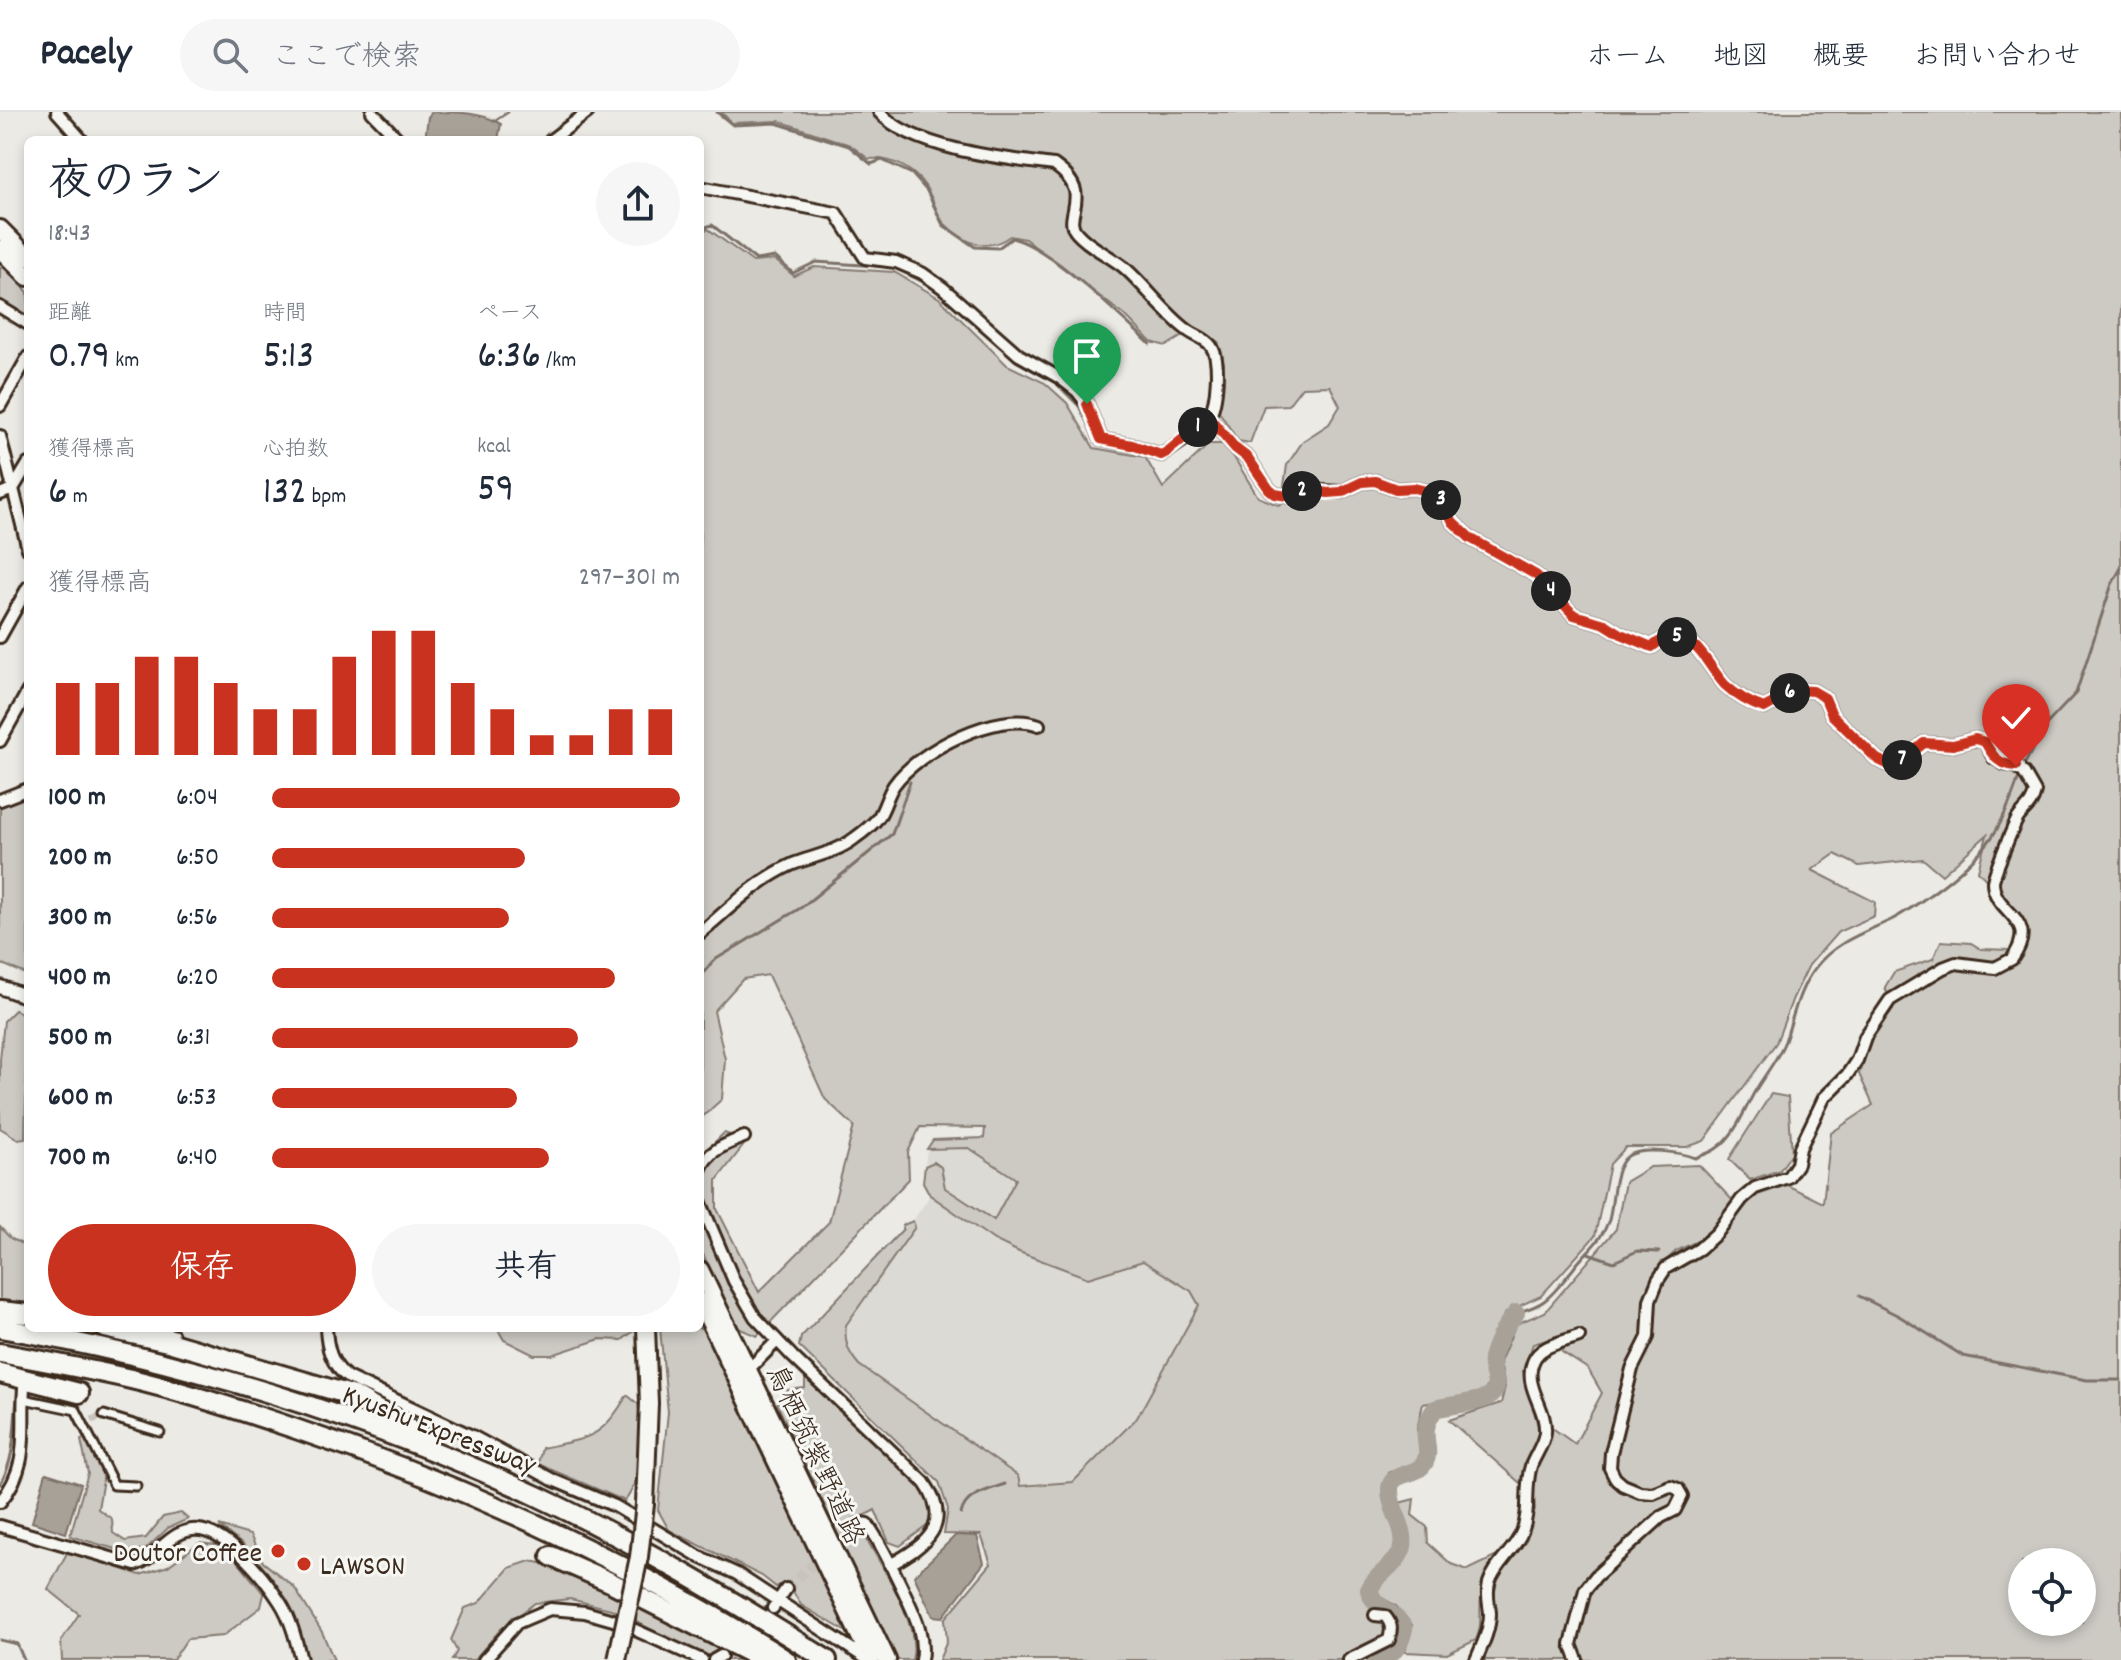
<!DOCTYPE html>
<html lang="ja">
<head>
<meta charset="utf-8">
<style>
	body { margin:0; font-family:Dekko,"Klee One",sans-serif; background:#f6f6f7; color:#1f2937; height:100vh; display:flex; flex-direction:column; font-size:30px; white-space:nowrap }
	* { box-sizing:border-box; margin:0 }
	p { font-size:26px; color:#747a83 }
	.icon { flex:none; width:44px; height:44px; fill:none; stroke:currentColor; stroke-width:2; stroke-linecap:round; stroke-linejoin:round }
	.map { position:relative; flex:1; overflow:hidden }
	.side { position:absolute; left:24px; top:24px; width:680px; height:1196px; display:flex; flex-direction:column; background:#fff; border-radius:12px; box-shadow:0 4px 12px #0003 }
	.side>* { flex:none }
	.tools { position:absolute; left:2008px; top:1436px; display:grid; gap:16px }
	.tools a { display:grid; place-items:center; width:88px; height:88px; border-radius:50%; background:#fff; box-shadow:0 4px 12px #0003; font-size:40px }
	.pin { position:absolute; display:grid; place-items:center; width:68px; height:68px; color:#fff; margin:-82px -34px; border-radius:50% 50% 50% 0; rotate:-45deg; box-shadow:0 0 8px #0007 }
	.pin .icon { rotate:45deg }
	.km { position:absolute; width:40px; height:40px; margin:-20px; border-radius:50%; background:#222; color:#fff; font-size:22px; line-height:40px; text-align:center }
	.round { display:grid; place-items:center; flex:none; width:84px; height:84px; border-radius:42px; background:#f6f6f7 }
	.summary { display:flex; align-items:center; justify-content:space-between; height:136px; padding:0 24px }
	h1 { font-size:44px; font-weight:600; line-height:60px }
	.figures { display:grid; grid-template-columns:repeat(3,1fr); gap:12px; height:136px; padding:8px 24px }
	.figures div { display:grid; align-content:center }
	.figures b { font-size:40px; font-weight:600 }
	.figures small { font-size:22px; font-weight:400 }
	.figures p { font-size:22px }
	.chart { height:224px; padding:16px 24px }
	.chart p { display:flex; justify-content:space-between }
	.chart svg { width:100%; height:144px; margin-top:8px; stroke:#c8321e; stroke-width:6 }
	.action { display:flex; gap:16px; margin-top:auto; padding:16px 24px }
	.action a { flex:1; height:92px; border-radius:48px; background:#c8321e; color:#fff; font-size:32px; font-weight:600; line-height:92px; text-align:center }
	.action a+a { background:#f6f6f7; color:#1f2937 }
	ul { padding:0 24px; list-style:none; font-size:26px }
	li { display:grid; grid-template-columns:128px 96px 1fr; align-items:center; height:60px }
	li i { height:20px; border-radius:10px; background:#c8321e }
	header { display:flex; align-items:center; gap:48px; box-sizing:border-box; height:112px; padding:0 40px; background:#fff; border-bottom:2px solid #e0e1e3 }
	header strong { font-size:38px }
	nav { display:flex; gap:44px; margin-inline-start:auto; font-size:28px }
	.search { width:560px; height:72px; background:#f6f6f7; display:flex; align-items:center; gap:20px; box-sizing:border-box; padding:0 28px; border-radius:44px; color:#747a83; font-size:30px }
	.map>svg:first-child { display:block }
	.built { fill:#dcdad4 }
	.green { fill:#cdcac4; stroke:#847a71; stroke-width:2; fill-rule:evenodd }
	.water { fill:#a8a198; stroke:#7c7167; stroke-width:2 }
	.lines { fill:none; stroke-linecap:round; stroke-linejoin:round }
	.stream { stroke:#7c7167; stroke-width:3 }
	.river { stroke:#a8a198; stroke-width:18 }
	.pedestrian-tunnel { stroke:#c8c4bd; stroke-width:7; stroke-dasharray:7 3.5; stroke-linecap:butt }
	.minor-tunnel { stroke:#c8c4bd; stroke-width:10; stroke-dasharray:10 5; stroke-linecap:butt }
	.pedestrian-casing { stroke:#3b2a1e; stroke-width:13 }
	.minor-casing { stroke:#3b2a1e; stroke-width:16 }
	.tertiary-casing { stroke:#3b2a1e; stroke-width:18 }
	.primary-casing { stroke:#3b2a1e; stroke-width:22 }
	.motorway-casing { stroke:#3b2a1e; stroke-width:24 }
	.pedestrian { stroke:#f6f6f2; stroke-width:7 }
	.minor { stroke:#f6f6f2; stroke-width:10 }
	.tertiary { stroke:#f6f6f2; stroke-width:12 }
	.primary { stroke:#f6f6f2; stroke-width:16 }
	.motorway { stroke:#f6f6f2; stroke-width:18 }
	.primary-bridge-casing { stroke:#3b2a1e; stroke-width:22; stroke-linecap:butt }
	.primary-bridge { stroke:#f6f6f2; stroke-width:16 }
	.route-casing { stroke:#fff; stroke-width:16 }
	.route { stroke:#c8321e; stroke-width:10 }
	.poi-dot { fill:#c8321e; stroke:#f6f6f2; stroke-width:3 }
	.labels { text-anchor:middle; stroke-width:6; stroke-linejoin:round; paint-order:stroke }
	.street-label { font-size:28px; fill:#3b2a1e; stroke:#f6f6f2 }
	.poi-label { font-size:28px; fill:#3b2a1e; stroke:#f6f6f2; text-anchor:end }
</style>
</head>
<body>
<header>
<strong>Pacely</strong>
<div class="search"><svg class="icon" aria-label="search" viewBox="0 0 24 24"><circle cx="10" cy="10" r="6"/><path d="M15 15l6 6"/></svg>ここで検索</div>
<nav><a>ホーム</a><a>地図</a><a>概要</a><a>お問い合わせ</a></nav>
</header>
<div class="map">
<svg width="2121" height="1548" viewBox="0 0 2121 1548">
	<rect width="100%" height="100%" fill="#ebeae5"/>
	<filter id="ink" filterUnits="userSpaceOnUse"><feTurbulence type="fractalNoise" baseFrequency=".0125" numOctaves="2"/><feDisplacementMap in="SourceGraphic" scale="16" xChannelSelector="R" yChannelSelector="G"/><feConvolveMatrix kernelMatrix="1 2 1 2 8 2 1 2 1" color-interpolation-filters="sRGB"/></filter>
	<g filter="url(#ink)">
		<path class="built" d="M983 1035 1025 1064 1088 1166 1143 1149 1191 1179 1199 1193 1137 1306 1073 1370 1020 1374 1017 1364 859 1253 849 1242 845 1228 846 1213 915 1115 913 1109 930 1083 923 1070 927 1037Z"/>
		<path class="green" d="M721 0H2121V1548H1480L1494 1513V1484L1498 1464 1524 1428 1535 1398 1532 1363 1551 1315 1575 1332 1602 1281 1588 1257 1562 1240 1557 1225 1533 1232 1523 1259 1541 1317 1520 1371 1449 1308 1501 1291 1505 1275 1500 1250 1516 1212 1545 1200 1616 1117 1625 1070 1650 1055 1699 1053 1735 1091 1706 1125 1676 1139 1658 1156 1705 1141 1754 1084 1787 1073 1823 1091 1831 1021 1873 993 1859 962 1871 926 1893 897 1885 875 1894 860 1933 847 1941 829 1971 831 1981 837 2011 838 2019 803 1978 759 1987 723 1942 763 1923 747 1859 754 1835 742 1812 758 1875 790 1874 804 1838 820 1809 853 1793 886 1776 931 1704 1029 1687 1035H1626L1610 1052 1595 1124 1541 1184 1506 1200 1484 1250 1490 1269 1483 1282 1423 1292 1417 1317 1422 1341 1414 1355 1389 1360 1384 1379 1397 1415V1441C1388 1449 1364 1464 1365 1478 1366 1501 1404 1499 1397 1525 1392 1542 1378 1544 1363 1548H939L947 1529 945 1507 991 1452 981 1423 944 1422 948 1397 939 1370 799 1234 801 1225 903 1117V1113L913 1109 915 1115 846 1213C844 1231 848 1240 859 1253L1018 1364 1020 1374 1073 1370 1137 1306 1199 1193 1191 1179 1143 1149 1088 1166 1019 1140 994 1128 930 1083 923 1070 925 1054 934 1050 941 1055 945 1076 994 1108 1016 1067 969 1036 927 1037 933 1028 984 1026 985 1016 920 1015 908 1040 909 1067 757 1224 738 1216 700 1136V1045L724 1021 747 1029 717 1068V1097L759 1180 829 1110 854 1014 825 987 768 863 743 867 714 899 725 947 722 987 700 1007V120L708 117 753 150 775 148 794 164 814 155 894 160 939 186 1007 253 1045 271 1067 291 1094 336 1145 345 1163 376 1209 332H1226L1258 385 1278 393 1300 386 1284 374 1287 353 1303 329 1329 312 1340 294 1330 274 1302 275 1288 293 1264 294 1250 331 1238 329 1218 298 1224 252 1218 230 1196 216 1166 234 1151 230 1128 206 1025 127 1010 124C987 141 963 131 944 111 937 104 935 91 930 83 920 60 894 45 869 47L850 33 779 9 732 11ZM2022 1450H2082V1510H2022Z
			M0 155 4 156 28 180V205L0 187Z
			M28 681V863L0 851V693L6 688Z
			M15 898 28 904 25 1026 18 1027 0 1016V947L4 909Z
			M1771 982 1788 985 1792 1041 1780 1058 1750 1068 1729 1047Z
			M0 1115 10 1126 28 1135V1192L0 1188Z
			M700 1210 795 1410 852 1523 801 1493 787 1470 776 1475 762 1464 669 1418 658 1398 668 1300 660 1216H700Z
			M497 1216H633L634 1219 622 1228 600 1227 552 1243H534L504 1228Z
			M805 1265 923 1377 931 1397 928 1413 900 1434 889 1430 875 1398 853 1410 855 1422 865 1424C881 1454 922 1514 912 1548H896L777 1292 788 1278 805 1276Z
			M627 1283 638 1292C643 1322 644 1364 625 1389L538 1352 542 1336C589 1326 602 1327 627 1283Z
			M92 1323 104 1361 98 1397 112 1407 113 1421 125 1429 146 1426 163 1405 181 1401 188 1407 168 1416 146 1437 126 1440 70 1424 88 1361 81 1328Z
			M1414 1387 1412 1403 1427 1415 1428 1431 1451 1452 1468 1458 1499 1443C1492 1456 1483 1469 1481 1484 1479 1501 1483 1512 1476 1528L1447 1542 1405 1540 1412 1513 1396 1494 1379 1484 1377 1472 1405 1443 1407 1422 1399 1391Z
			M219 1414 250 1423 263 1450 294 1475 322 1520 334 1548H308L292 1500 243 1433Z
			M199 1431 225 1434 264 1482 261 1495 223 1524 187 1527 173 1548H62L61 1529 79 1502 48 1477 68 1439 140 1463 168 1454Z
			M530 1449C595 1459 687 1517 747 1548H711L611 1497 570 1487 535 1491 501 1517 474 1548H452L457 1539 451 1528 465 1496 479 1491 509 1456Z"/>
		<path class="water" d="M432 0C454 0 483 0 501 12L498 28H425L428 5Z
			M46 1361 81 1372 66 1421 32 1410Z
			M956 1423 977 1424 984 1451 943 1505 933 1504 914 1464Z"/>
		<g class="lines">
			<path class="stream" d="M717 0 733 13 776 11 849 34 871 52 882 48 912 62 927 79 943 113 975 135 998 136 1012 126C1052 136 1118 203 1150 232
				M494 9 508 0
				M700 117 712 113 756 148 775 145 793 161 816 150 893 155 935 176
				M977 212 1016 249 1056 271 1079 294 1097 330
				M2023 655 2044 615 2076 581 2112 472 2121 456
				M700 865 713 849 802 795 892 722 910 670
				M1588 1141 1614 1150 1637 1139 1659 1140
				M1859 1184 1899 1204 1963 1244 2087 1268H2121
				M1516 1201C1525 1198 1536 1195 1544 1189 1556 1180 1563 1169 1573 1157 1586 1139 1601 1130 1609 1108 1614 1090 1612 1055 1628 1044 1641 1035 1681 1040 1695 1046 1702 1043 1711 1041 1717 1036 1735 1024 1744 999 1754 981 1764 963 1777 949 1785 929 1794 903 1798 878 1815 856 1835 830 1863 821 1891 808 1909 799 1926 786 1942 774 1989 738 2002 717 2020 662
				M0 1372C17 1344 13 1311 18 1279
				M961 1402C965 1382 989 1378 1005 1372
				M0 1528 17 1532 24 1548"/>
			<path class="river" d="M1375 1548C1394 1543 1400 1535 1404 1517 1396 1499 1373 1496 1369 1478 1376 1461 1400 1452 1403 1434 1406 1414 1390 1398 1390 1379 1389 1358 1417 1366 1425 1350 1433 1334 1416 1322 1435 1297 1451 1293 1470 1292 1486 1286 1506 1277 1489 1261 1492 1247 1495 1231 1506 1213 1516 1201"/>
			<path class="pedestrian-tunnel" d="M92 1308 104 1303"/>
			<path class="minor-tunnel" d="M26 1271 44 1222
				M786 1477 854 1415"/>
			<g class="pedestrian-casing">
				<path id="pedestrian" d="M150 1216 174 1222
					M24 1287 76 1298 114 1373 136 1374
					M104 1303 160 1320"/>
			</g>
			<g class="minor-casing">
				<path id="minor" d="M57 0 82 28
					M372 0 399 28
					M551 28 588 0
					M700 75 836 101 865 146 896 150 922 161 943 176 1019 243 1060 266 1077 279 1087 292 1101 327 1132 333 1161 343 1167 340C1180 330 1200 319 1209 305 1217 291 1221 247 1211 234 1206 226 1194 224 1186 217 1164 200 1147 176 1126 157 1111 144 1090 136 1077 121 1060 103 1097 83 1054 53 1006 47 912 37 879 0
					M0 195 28 212
					M0 294 28 245
					M1209 305 1235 336 1248 346 1269 377 1275 382 1287 384 1307 378 1341 380 1362 370 1375 369 1396 377 1414 376 1431 380 1442 389 1453 410 1470 426 1536 463 1574 503 1605 512 1621 522 1652 535C1689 503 1706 553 1725 573 1737 584 1749 591 1764 596L1797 578 1813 579 1825 586 1832 603 1877 647 1887 652H1898L1924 631 1953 633 1975 627 1985 630 1994 646 2004 652 2016 654 2024 661 2035 680C2032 693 2026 696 2018 706 2014 712 1993 764 1993 770 1993 802 2042 805 2012 847L1995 856 1956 851 1943 856 1890 888 1865 925 1857 948 1847 963 1824 986 1800 1036 1797 1052 1788 1065 1755 1076 1742 1087 1717 1121 1699 1137 1666 1156 1658 1168 1650 1188 1648 1225 1632 1257 1611 1341 1610 1356 1615 1366 1623 1373 1640 1380 1653 1381 1670 1374 1678 1377 1682 1384 1675 1398 1661 1405 1596 1464 1585 1478 1571 1532 1577 1548
					M0 324 28 437
					M0 382 13 377 28 352
					M0 525 28 475
					M0 629 28 579
					M0 688 28 677
					M700 821C730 796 757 768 793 752 814 744 836 741 855 726 862 721 872 713 878 706 885 696 887 683 894 673 918 639 998 597 1039 613
					M700 1058C708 1038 725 1033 744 1025
					M700 1089 734 1169 755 1205 793 1245 924 1370C954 1413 927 1432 890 1453
					M326 1216C327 1236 331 1252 347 1265L472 1324 553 1368 615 1394 700 1445 737 1462 867 1547
					M748 1258 777 1229
					M0 1390C31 1353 21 1320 24 1275
					M0 1414 135 1453C157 1446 167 1421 192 1418 223 1414 264 1465 280 1490 291 1507 296 1528 301 1548
					M854 1415 861 1411 867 1412C879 1426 914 1498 919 1516 922 1527 923 1537 921 1548
					M773 1496 786 1477
					M484 1548 517 1511 550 1497 585 1500 613 1508 702 1548
					M714 1548 721 1544
					M1349 1548 1389 1528C1392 1517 1392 1512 1385 1504L1375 1503
					M1476 1548C1482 1534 1490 1518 1490 1501 1489 1491 1486 1482 1489 1471 1495 1452 1514 1439 1522 1420 1531 1399 1524 1375 1531 1354 1535 1343 1544 1332 1545 1320 1547 1296 1523 1274 1533 1250 1539 1233 1564 1230 1579 1224"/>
			</g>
			<g class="tertiary-casing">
				<path id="tertiary" d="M0 875 28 885"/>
			</g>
			<g class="primary-casing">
				<path id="primary" d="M0 117 28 145
					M0 137 28 165
					M700 1158 887 1548
					M700 1189 871 1548
					M645 1392 649 1291 646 1216"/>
			</g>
			<g class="motorway-casing">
				<path id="motorway" d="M0 1199 28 1202
					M0 1216C181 1247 370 1306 537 1384 637 1431 733 1489 827 1548
					M105 1216 172 1231 354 1284 428 1328
					M0 1241C44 1249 87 1257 131 1267 186 1280 240 1298 293 1316 466 1374 632 1451 786 1548
					M0 1261 79 1281
					M551 1444 610 1470 764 1548"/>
			</g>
			<use href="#pedestrian" class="pedestrian"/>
			<use href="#minor" class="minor"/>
			<use href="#tertiary" class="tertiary"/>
			<use href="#primary" class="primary"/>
			<use href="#motorway" class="motorway"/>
			<g class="primary-bridge-casing">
				<path id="primary-bridge" d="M617 1548 639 1445 645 1392"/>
			</g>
			<use href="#primary-bridge" class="primary-bridge"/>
		</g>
	</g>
	<g class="lines" filter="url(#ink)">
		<g class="route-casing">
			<path id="route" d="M1087 292 1101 327 1132 333 1161 343 1167 340 1209 305 1235 336 1248 346 1269 377 1275 382 1287 384 1307 378 1328 381 1341 380 1362 370 1375 369 1396 377 1414 376 1431 380 1442 389 1453 410 1470 426 1536 463 1574 503 1605 512 1621 522 1652 535C1689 503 1706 553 1725 573 1737 584 1748 591 1764 596L1797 578 1813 579 1825 586 1832 603 1877 647 1887 652H1898L1924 631 1953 633 1975 627 1985 630C1993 645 1998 652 2016 654"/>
		</g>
		<use href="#route" class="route"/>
	</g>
	<g class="poi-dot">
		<circle cx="278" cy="1439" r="8"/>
		<circle cx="304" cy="1452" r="8"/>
	</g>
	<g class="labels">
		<g class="street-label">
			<text transform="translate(440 1316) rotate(21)" y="10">Kyushu Expressway</text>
			<text transform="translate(817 1342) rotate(65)" y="10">鳥栖筑紫野道路</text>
		</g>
		<g class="poi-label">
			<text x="262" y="1449">Doutor Coffee</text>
			<text x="320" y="1462" text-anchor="start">LAWSON</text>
		</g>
	</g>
</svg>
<div class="tools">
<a><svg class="icon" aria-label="locate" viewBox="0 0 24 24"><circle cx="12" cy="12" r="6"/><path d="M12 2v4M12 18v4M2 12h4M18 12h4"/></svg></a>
</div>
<div class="pin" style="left:1087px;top:292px;background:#1e9e55"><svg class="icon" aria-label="arrive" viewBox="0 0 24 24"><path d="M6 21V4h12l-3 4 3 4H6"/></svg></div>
<div class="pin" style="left:2016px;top:654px;background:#d93025"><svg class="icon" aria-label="check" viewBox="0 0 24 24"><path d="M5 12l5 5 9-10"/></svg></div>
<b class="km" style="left:1198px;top:315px">1</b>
<b class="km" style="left:1302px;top:379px">2</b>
<b class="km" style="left:1441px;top:388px">3</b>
<b class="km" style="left:1551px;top:479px">4</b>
<b class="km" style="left:1677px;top:525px">5</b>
<b class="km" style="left:1790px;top:581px">6</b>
<b class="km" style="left:1902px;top:648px">7</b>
<section class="side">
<div class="summary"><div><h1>夜のラン</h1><p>18:43</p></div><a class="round"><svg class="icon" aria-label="share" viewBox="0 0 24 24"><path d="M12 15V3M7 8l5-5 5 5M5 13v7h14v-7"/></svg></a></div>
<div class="figures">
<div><p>距離</p><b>0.79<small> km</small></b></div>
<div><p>時間</p><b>5:13</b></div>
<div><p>ペース</p><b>6:36<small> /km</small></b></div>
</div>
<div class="figures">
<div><p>獲得標高</p><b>6<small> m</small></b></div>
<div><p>心拍数</p><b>132<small> bpm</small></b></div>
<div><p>kcal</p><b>59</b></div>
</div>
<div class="chart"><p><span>獲得標高</span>297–301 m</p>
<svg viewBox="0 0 160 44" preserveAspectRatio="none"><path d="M5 44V22M15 44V22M25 44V14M35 44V14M45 44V22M55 44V30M65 44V30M75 44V14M85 44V6M95 44V6M105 44V22M115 44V30M125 44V38M135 44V38M145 44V30M155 44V30"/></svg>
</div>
<ul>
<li><b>100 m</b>6:04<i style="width:100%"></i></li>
<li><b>200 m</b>6:50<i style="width:62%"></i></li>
<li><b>300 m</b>6:56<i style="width:58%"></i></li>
<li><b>400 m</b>6:20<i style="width:84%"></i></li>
<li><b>500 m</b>6:31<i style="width:75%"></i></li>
<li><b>600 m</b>6:53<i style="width:60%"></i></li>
<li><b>700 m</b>6:40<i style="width:68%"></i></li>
</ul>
<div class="action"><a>保存</a><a>共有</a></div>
</section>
</div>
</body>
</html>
